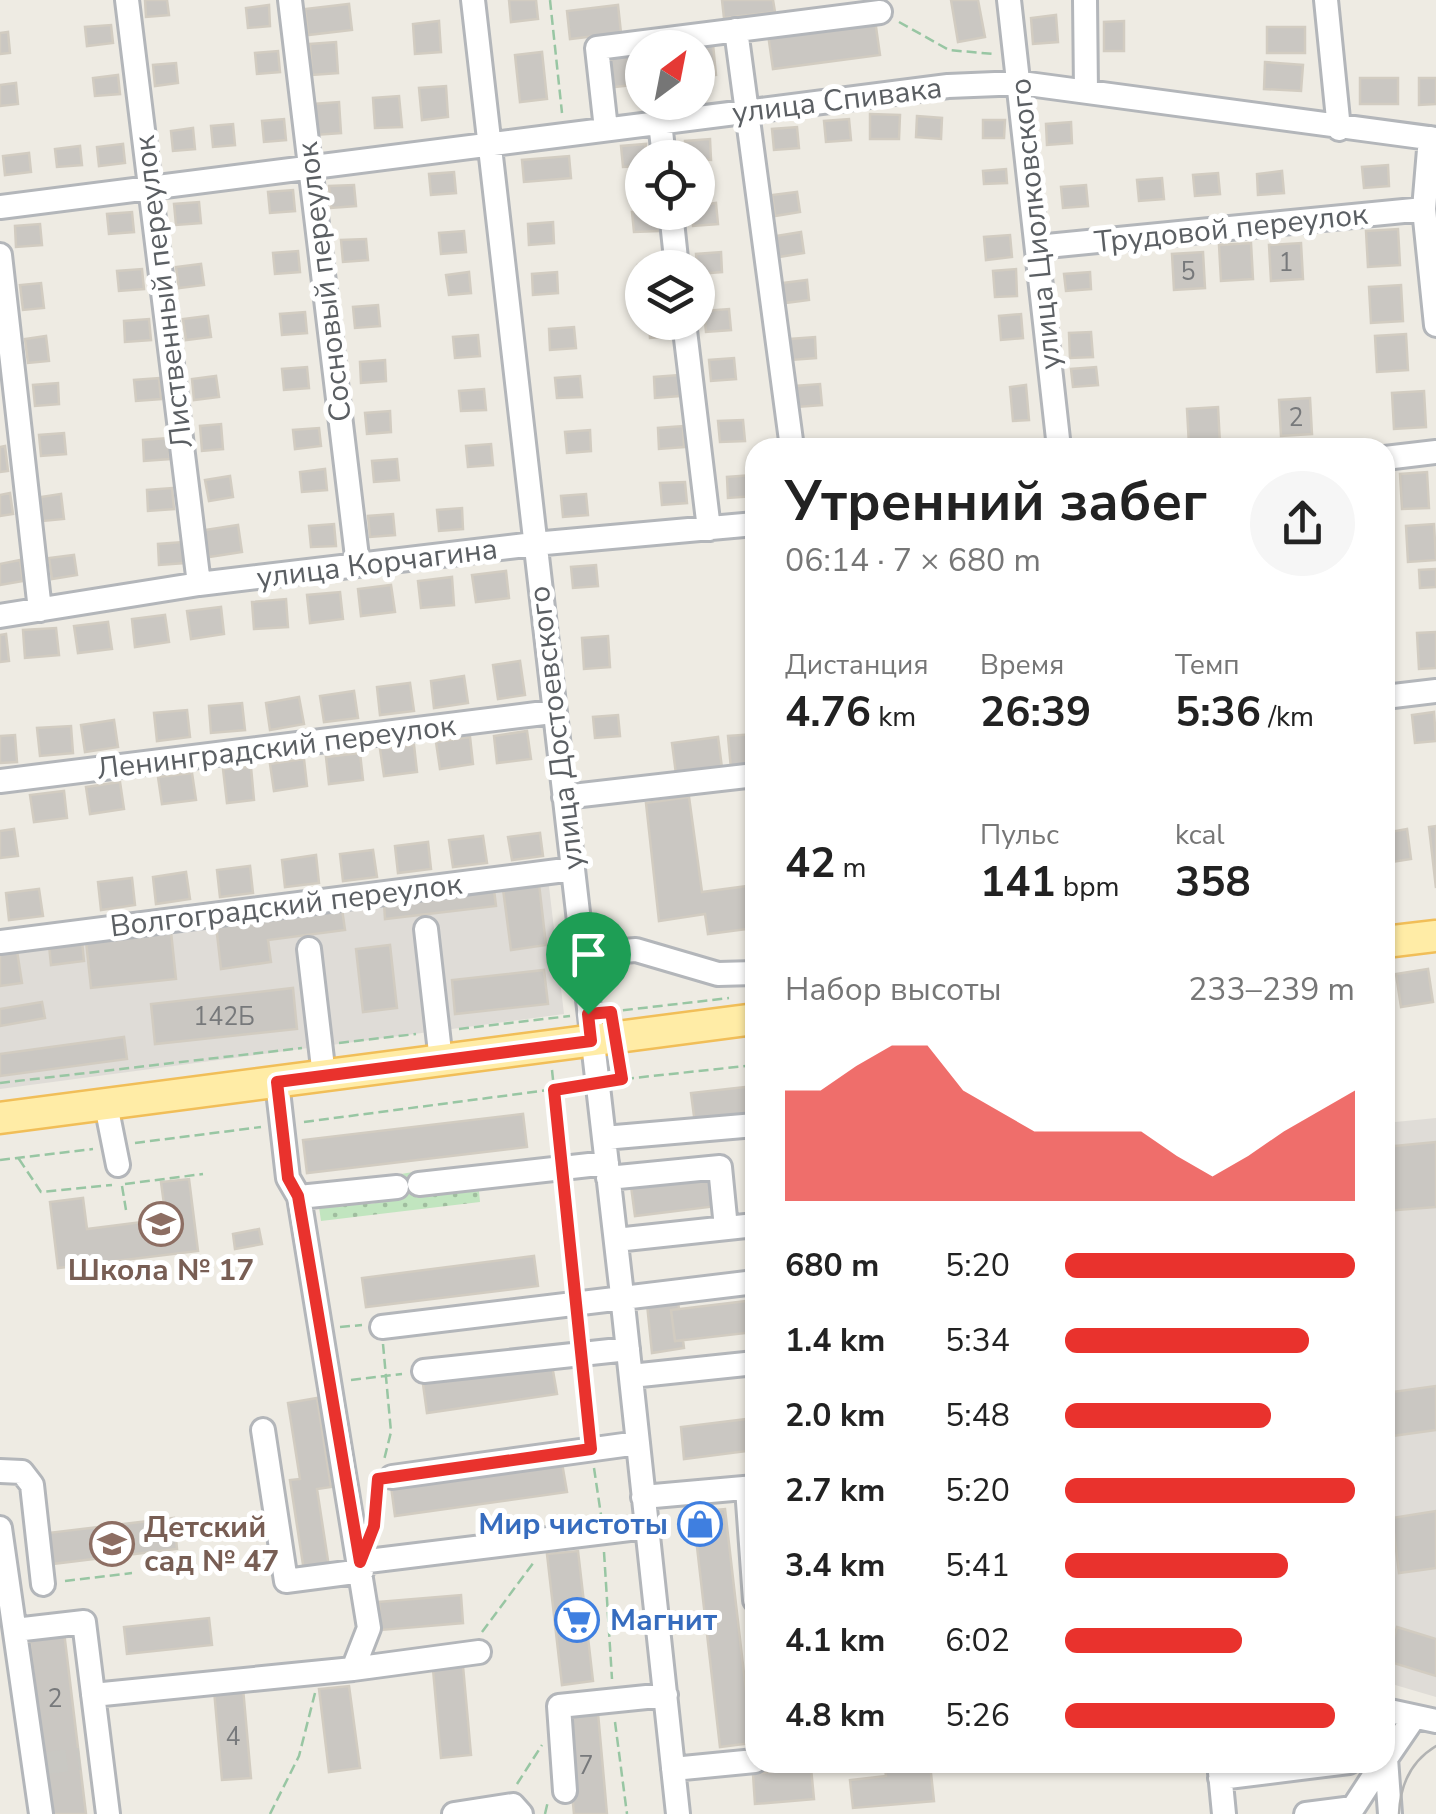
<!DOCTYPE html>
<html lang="ru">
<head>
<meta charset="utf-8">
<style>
	body { margin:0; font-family:"Nunito Sans",sans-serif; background:#f6f6f6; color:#222; height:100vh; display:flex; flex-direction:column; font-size:38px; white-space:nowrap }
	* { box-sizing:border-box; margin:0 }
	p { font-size:32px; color:#767676 }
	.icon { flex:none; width:55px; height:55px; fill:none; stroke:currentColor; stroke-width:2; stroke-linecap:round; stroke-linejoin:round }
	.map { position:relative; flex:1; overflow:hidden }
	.side { position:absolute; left:745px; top:438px; width:650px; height:1335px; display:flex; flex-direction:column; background:#fff; border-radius:30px; box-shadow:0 2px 8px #0004 }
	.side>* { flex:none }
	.needle { width:65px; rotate:32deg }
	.tools { position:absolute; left:625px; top:30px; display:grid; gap:20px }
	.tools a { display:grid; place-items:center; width:90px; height:90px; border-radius:50%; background:#fff; box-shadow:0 2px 8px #0004; font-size:50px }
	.pin { position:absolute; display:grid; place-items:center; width:85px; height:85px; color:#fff; margin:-102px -42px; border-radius:50% 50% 50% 0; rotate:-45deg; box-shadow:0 0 10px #0007 }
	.pin .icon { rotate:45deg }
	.round { display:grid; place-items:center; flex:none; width:105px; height:105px; border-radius:52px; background:#f6f6f6 }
	.headline { display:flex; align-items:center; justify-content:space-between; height:170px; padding:0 40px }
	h1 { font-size:55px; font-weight:700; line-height:75px }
	.figures { display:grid; grid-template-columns:repeat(3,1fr); gap:15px; height:170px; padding:10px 40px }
	.figures div { display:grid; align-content:center }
	.figures b { font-size:42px; font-weight:700 }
	.figures small { font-size:28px; font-weight:400 }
	.figures p { font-size:28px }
	.chart { height:280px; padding:20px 40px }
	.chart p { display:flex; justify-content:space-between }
	.chart svg { width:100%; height:180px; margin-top:10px; fill:#e9322d; opacity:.7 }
	ul { padding:0 40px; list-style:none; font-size:32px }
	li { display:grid; grid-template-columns:160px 120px 1fr; align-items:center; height:75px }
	li i { height:25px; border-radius:12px; background:#e9322d }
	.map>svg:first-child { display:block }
	.industrial { fill:#dfdcd7 }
	.grass { fill:url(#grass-dots) }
	.building { fill:#cac7c2; stroke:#d2ccc1; stroke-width:2.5 }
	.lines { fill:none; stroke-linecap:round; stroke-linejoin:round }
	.minor-tunnel { stroke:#c9c8c3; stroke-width:22; stroke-dasharray:22 11; stroke-linecap:butt }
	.minor-casing { stroke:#b3b6ba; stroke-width:28 }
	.major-casing { stroke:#f1be58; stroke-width:35 }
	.path { stroke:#98c6a3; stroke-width:2.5; stroke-dasharray:10 5; stroke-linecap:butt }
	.minor { stroke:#fff; stroke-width:22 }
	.major { stroke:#ffeca6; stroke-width:30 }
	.tram { stroke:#b2b3b3; stroke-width:2.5 }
	.route-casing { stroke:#fff; stroke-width:20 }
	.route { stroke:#e9322d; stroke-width:12 }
	.labels { text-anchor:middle; stroke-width:10; stroke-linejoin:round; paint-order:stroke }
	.number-label { font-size:25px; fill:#77797b }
	.street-label { font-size:30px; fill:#5b5f63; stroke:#fff }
	.education-label { font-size:30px; font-weight:bold; fill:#785e54; stroke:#fff }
	.shop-label { font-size:30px; font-weight:bold; fill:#366cbe; stroke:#fff; text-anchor:end }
</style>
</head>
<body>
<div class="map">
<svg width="1436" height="1814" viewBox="0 0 1436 1814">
	<defs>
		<pattern id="grass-dots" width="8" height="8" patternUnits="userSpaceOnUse" patternTransform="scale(2.5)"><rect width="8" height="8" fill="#c1e5bf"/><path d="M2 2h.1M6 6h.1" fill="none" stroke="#a0bd9f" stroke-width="1.8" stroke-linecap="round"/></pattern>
	</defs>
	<rect width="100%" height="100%" fill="#eeebe3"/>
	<path class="industrial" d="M548 878 564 1014 0 1089V947Z
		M1436 1118V1697L1385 1682V1123Z"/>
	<path class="grass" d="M413 1172 418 1197 479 1191 480 1202 321 1221 318 1200 363 1195 369 1204 402 1199 401 1174Z"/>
	<path class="building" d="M145 0H167L169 15 146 17Z
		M509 0H536L538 19 511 22Z
		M722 0H773L775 12 724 18Z
		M951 0H978L985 37 958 42Z
		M349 4 352 30 308 35 305 9Z
		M269 5 270 26 248 28 246 8Z
		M618 5 621 33 570 39 567 11Z
		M1056 15 1058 42 1033 44 1031 18Z
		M875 20 880 55 773 69 768 34Z
		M439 21 441 52 415 54 413 24Z
		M1124 21V51H1104V22Z
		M111 25 113 43 87 46 85 27Z
		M1267 27H1305V53H1267Z
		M8 32 10 53 0 54V33Z
		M336 42 338 73 312 75 310 44Z
		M713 44 716 75 698 77V48H684Z
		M278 51 280 72 257 74 255 53Z
		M542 52 547 99 520 102 515 55Z
		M642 52V84L614 87 611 56Z
		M1265 62 1303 65 1301 91 1264 89Z
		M176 63 178 83 155 86 153 65Z
		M118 75 120 94 95 96 93 78Z
		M1360 78H1398V104H1360Z
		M1419 78H1436V104L1419 105Z
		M16 83 18 104 0 106V85Z
		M446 86 448 117 422 120 419 88Z
		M399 96 402 127 375 128 373 98Z
		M339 102 341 133 315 135 313 104Z
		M870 114 900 115 899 139H870Z
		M917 116 942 118 941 139 916 137Z
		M284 119 286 140 264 142 262 121Z
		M849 119 851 140 826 142 824 121Z
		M983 120H1005L1004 138H983Z
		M1071 122 1072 143 1047 145 1046 124Z
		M233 124 235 145 213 147 211 126Z
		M797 127 799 148 774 150 772 129Z
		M193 128 195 149 173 151 171 131Z
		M710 139 711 160 686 158 685 141Z
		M123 144 125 163 99 166 97 147Z
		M646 144 642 166 623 167 621 146Z
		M80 146 82 165 57 167 55 149Z
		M29 153 31 172 5 175 3 156Z
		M569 156 571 178 524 182 522 160Z
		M1388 165 1389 186 1364 188 1362 167Z
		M1006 169 1007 183 984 184 983 171Z
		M1282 171 1284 193 1258 195 1257 174Z
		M454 172 456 193 431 195 429 174Z
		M1218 173 1220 194 1195 196 1193 175Z
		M1162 178 1164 199 1139 201 1137 180Z
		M354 185 356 206 331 208 329 186Z
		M1086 185 1088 206 1063 208 1061 187Z
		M293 190 295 211 270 213 268 192Z
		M797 192 800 212 775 216 772 195Z
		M199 202 201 223 176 225 174 204Z
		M716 203 718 224 693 226 692 212H698V205Z
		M132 212 134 232 109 234 107 214Z
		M632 212H657L659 231 634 232Z
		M553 222 554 243 529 245 528 224Z
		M40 224 42 245 16 247 15 226Z
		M1398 229 1400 265 1368 267 1366 231Z
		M464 231 466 252 441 254 439 233Z
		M801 232 804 253 779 257 776 236Z
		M1010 235 1012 257 986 260 984 237Z
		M366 239 368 260 343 262 341 240Z
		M1251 243 1253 279 1221 281 1219 245Z
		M1301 243 1303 279 1271 281 1269 245Z
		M298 251 300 272 275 274 273 253Z
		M721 252 722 272 698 274 696 254Z
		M1203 252 1205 288 1174 290 1172 254Z
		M663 263V268H642L640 286 638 265Z
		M201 264 204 285 179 288 176 267Z
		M142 269 144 289 119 291 117 271Z
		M1016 269 1017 296 995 297 993 271Z
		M469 272 471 293 449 295 446 275Z
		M557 272 558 293 533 295 532 274Z
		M1090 272 1091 289 1066 291 1064 274Z
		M807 280 809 300 785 303 782 283Z
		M41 283 44 308 23 310 20 285Z
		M1401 285 1403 321 1371 323 1369 287Z
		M378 305 380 326 355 328 353 307Z
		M729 309 731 330 706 332 704 311Z
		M305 312 307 333 282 335 280 314Z
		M1021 314 1023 338 1001 340 999 316Z
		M208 316 211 337 186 340 183 319Z
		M149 319 151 340 125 342 124 321Z
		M649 322H674L675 336 650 338Z
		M574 327 576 348 550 350 549 329Z
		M1091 332 1093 357 1070 358 1069 333Z
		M1406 334 1408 370 1377 372 1375 336Z
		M478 335 480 356 455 358 453 337Z
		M46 336 49 361 28 363 25 339Z
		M815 337 816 358 791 360 790 339Z
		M734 358 736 379 711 381 709 360Z
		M385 360 386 381 361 383 360 362Z
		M307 367 309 388 284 390 282 369Z
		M1096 367 1098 385 1073 387 1071 369Z
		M679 375 680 396 655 398 654 377Z
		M216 376 219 397 194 400 192 379Z
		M580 376 582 397 557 398 555 378Z
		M159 378 161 399 136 401 134 380Z
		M58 383 59 404 35 406 33 385Z
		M820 384 822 405 797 407 795 386Z
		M1026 385 1029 420 1013 421 1010 387Z
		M484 389 486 410 461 411 459 391Z
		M1424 391 1426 427 1394 429 1392 393Z
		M1310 398 1312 434 1281 436 1279 400Z
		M1218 407 1220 444 1189 445 1187 409Z
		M390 411 391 432 367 434 365 413Z
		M743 420 745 441 720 442 718 421Z
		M221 424 223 449 202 451 200 426Z
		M683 426 684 447 659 449 658 428Z
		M319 428 321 446 295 449 293 430Z
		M590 430 591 451 567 453 565 432Z
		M64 433 66 454 41 456 39 435Z
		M168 438 170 459 144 461 143 440Z
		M1110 441V448H1079L1078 444Z
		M491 444 493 465 468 467 466 446Z
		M5 446 8 471 0 472V447Z
		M397 459 399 480 374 482 372 461Z
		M325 469 327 490 302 492 300 472Z
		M1427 472 1429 508 1402 509 1400 474Z
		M752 475 754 496 728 498 727 477Z
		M230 476 233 497 209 501 205 480Z
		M685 482 687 503 662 505 660 483Z
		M172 488 174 509 148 511 147 490Z
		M10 493 13 514 0 516V495Z
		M61 494 64 519 43 521 41 497Z
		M586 494 588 515 563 517 561 496Z
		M462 508 463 529 439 531 437 510Z
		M393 514 395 535 370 537 368 516Z
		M334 524 336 546 311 547 309 526Z
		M1434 524 1436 560 1408 562 1406 526Z
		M238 525 242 552 209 557 205 530Z
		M183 542 185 563 159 565 158 544Z
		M74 555 77 575 52 579 49 558Z
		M20 560 23 581 0 585V564Z
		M596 565 598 586 573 588 571 567Z
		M1436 569V587L1420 588 1419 570Z
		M506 571 509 598 476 602 472 575Z
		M452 577 454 605 421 608 418 581Z
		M391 585 395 612 361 616 358 589Z
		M340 592 343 619 310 623 307 595Z
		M286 599 288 627 254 629 252 602Z
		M221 607 224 634 191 639 187 611Z
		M165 615 169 642 135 647 132 619Z
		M108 622 112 649 78 653 74 626Z
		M56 628 59 655 25 658 23 630Z
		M1436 632V668L1419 669 1417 633Z
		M6 634 9 661 0 662V635Z
		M608 636 610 667 584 669 582 638Z
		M520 661 525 695 498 699 493 665Z
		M464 676 468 703 434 708 431 681Z
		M410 683 414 711 380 715 377 687Z
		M354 691 358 718 324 722 320 696Z
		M299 697 304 724 270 730 266 703Z
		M242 703 245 730 211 733 209 706Z
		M187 710 190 737 157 741 154 713Z
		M1434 712 1436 741 1415 743 1412 715Z
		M618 715 620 736 595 738 593 717Z
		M114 720 118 747 85 752 81 725Z
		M71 726 73 753 40 756 37 728Z
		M527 731 531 759 497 763 494 736Z
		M755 734V767L731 769 728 736Z
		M15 735 17 762 0 763V736Z
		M470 737 473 764 440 769 436 742Z
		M718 737 722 768 676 774 672 743Z
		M414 745 417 772 384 776 380 749Z
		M360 753 363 780 329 784 326 757Z
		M304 759 307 786 274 791 270 764Z
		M251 767 254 800 227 803 223 769Z
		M192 773 196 800 162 804 158 777Z
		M120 782 124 809 90 814 86 787Z
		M64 791 67 818 34 822 30 795Z
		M689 797 702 892 755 885V928L708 934 705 914 659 921 646 803Z
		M1436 826V888L1429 827Z
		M14 829 18 856 0 858V831Z
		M1407 829 1411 859 1385 863V833Z
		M540 833 543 856 512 860 508 837Z
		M483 836 487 863 453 867 449 840Z
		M428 842 431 869 398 873 395 846Z
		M373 850 377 877 343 881 340 854Z
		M316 855 319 883 285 887 282 860Z
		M250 866 253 893 220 897 217 870Z
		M186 872 190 899 156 904 153 877Z
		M132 878 135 905 101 910 98 882Z
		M539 884 546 945 511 950 503 889Z
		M39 889 43 916 9 920 6 893Z
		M494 890 496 906 385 919 384 903Z
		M342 909 345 930 268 940 271 962 221 969 216 925Z
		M171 932 176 979 91 988 86 941Z
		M82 941 84 961 51 965 49 945Z
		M390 945 397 1008 363 1012 356 949Z
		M17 951 22 983 0 986V953Z
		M1428 969 1433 1002 1401 1007 1396 974Z
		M544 970 548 1004 455 1014 452 980Z
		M293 988 297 1029 155 1044 151 1004Z
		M42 1002 45 1018 0 1026V1009Z
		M124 1037 127 1059 0 1076V1054Z
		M755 1086V1118L695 1124 691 1093Z
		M523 1114 527 1147 307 1173 303 1140Z
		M1436 1142V1207L1385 1211V1147Z
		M713 1175 717 1206 635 1216 631 1186Z
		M189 1179 198 1251 58 1268 50 1202 83 1198 87 1229 166 1219 161 1182Z
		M259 1229 262 1244 235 1249 233 1234Z
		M534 1256 538 1286 366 1307 362 1278Z
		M755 1300V1332L675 1341 671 1310Z
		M678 1302 679 1309 671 1310 675 1341 683 1340 684 1348 652 1353 647 1304Z
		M552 1365 557 1394 427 1413 423 1384Z
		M1436 1386V1430L1385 1437V1393Z
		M317 1398 331 1487 317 1489 329 1567 304 1571 290 1480 300 1479 288 1403Z
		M755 1418V1450L684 1459 681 1427Z
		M562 1463 567 1492 395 1516 391 1486Z
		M725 1509 752 1743 720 1747 693 1512Z
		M1436 1511V1568L1399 1573 1392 1518Z
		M174 1518 177 1549 52 1564 48 1533Z
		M578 1551 593 1681 562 1685 547 1554Z
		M461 1595 463 1623 381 1630 379 1602Z
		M209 1618 212 1645 127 1654 124 1627Z
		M1397 1627 1436 1639V1676L1387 1661Z
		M64 1632 86 1814H51L29 1636Z
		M463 1666 471 1755 441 1758 433 1669Z
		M349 1686 360 1768 329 1772 319 1689Z
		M243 1688 251 1778 222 1780 214 1690Z
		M598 1713 607 1814H574L565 1716Z
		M884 1762H944L930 1764 934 1801 853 1808 850 1780 886 1776Z
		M811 1768 814 1799 755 1804 753 1774Z"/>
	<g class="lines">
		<path class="minor-tunnel" d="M45 1763 80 1759"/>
		<g class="minor-casing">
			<path id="minor" d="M127 0 199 584
				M290 0 358 565
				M473 0 622 1295 678 1814
				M1009 0 1059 448
				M1085 0 1086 91
				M1326 0 1339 129
				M736 30 792 448
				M660 122 664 158
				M606 129 597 48 880 12
				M1430 138 1424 209 1436 325
				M0 207 948 86 1021 83 1436 139
				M671 212 677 268
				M1037 247 1424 209
				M0 255 40 610
				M684 322 709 529
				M1385 458 1436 452
				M0 616 199 584 534 544 755 524
				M1385 697 1436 691
				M0 781 552 712
				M564 797 755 775
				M426 929 441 1061
				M0 942 573 869
				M309 949 324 1076
				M582 954 636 950 718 974 755 973
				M106 1105 118 1165
				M604 1138 755 1125
				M608 1178 720 1167 726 1228
				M419 1184 607 1163
				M299 1197 397 1187
				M616 1240 755 1225
				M382 1327 755 1282
				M424 1371 628 1349
				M631 1376 755 1363
				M263 1430 286 1581 362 1571
				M0 1471 22 1472 32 1485 43 1584
				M392 1477 638 1443
				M747 1488 755 1600
				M643 1497 755 1487
				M0 1528 41 1814
				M360 1562 646 1527
				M15 1630 84 1622 108 1814
				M353 1669 479 1652
				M93 1695 353 1669 369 1628 299 1197 288 1178 277 1082
				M1385 1710 1436 1721
				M1386 1758 1390 1814
				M1385 1760 1413 1719
				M1219 1762 1224 1814
				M673 1769 755 1761
				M1220 1778 1349 1762
				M565 1791 559 1706 666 1695
				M454 1814 513 1805 521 1814
				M1306 1814 1353 1808 1383 1762"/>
		</g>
		<g class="major-casing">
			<path id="major" d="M1385 942 1436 936
				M0 1118 755 1019"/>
		</g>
		<path class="path" d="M550 0 562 113
			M899 22 949 50 993 54
			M608 1012 729 998
			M459 1029 570 1016
			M339 1043 416 1034
			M552 1070 560 1147
			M624 1079 755 1065
			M616 1080 622 1079 619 1058
			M0 1083 302 1048
			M304 1122 579 1086
			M135 1143 261 1127
			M19 1159 41 1192 112 1185
			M0 1160 93 1149
			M125 1184 203 1174
			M122 1186 126 1210
			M564 1190 572 1286
			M340 1327 362 1325
			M383 1344 391 1432 384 1460
			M581 1374 589 1430
			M351 1380 402 1374
			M594 1468 601 1515
			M373 1529 377 1492
			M604 1552 612 1679
			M65 1581 132 1573
			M482 1632 534 1562
			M615 1722 627 1814
			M517 1784 542 1745
			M270 1814 299 1756 315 1693
			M545 1814 548 1801"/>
		<use href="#minor" class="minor"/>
		<use href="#major" class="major"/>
		<path class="tram" d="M1399 1814C1400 1785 1411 1761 1436 1746"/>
	</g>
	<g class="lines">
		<g class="route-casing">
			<path id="route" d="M611 1012 622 1079 554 1090 591 1449 378 1479 374 1526 360 1562 298 1196 288 1178 277 1082 591 1041 588 1014Z"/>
		</g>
		<use href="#route" class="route"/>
	</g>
	<defs>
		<g id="school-ring" transform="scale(2.25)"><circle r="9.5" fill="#fff" stroke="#8d6e63" stroke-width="1.5"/><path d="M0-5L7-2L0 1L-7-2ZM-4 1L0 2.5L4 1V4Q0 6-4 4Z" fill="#8d6e63"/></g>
		<g id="shop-ring" transform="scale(2.25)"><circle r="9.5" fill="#fff" stroke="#3f7fe0" stroke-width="1.5"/><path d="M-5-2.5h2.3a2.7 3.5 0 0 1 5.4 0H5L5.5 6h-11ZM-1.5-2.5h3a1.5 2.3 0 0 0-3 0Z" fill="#3f7fe0"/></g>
		<g id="supermarket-ring" transform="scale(2.25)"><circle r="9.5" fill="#fff" stroke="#3f7fe0" stroke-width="1.5"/><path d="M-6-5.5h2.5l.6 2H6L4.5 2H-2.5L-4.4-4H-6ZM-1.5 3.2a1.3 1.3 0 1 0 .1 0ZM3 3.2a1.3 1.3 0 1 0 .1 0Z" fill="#3f7fe0"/></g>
	</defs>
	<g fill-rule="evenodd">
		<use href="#school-ring" x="161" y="1224"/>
		<use href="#shop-ring" x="700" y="1524"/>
		<use href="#school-ring" x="112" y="1544"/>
		<use href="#supermarket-ring" x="577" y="1620"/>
	</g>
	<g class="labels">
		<g class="number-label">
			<text x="1286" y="271">1</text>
			<text x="1188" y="280">5</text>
			<text x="1296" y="426">2</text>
			<text x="224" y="1025">142Б</text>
			<text x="55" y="1707">2</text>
			<text x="233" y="1745">4</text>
			<text x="586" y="1774">7</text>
		</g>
		<g class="street-label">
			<text transform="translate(837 100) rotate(-7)" y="10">улица Спивака</text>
			<text transform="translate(1035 224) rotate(-96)" y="10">улица Циолковского</text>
			<text transform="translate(1231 228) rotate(-6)" y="10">Трудовой переулок</text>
			<text transform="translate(324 282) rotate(-97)" y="10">Сосновый переулок</text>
			<text transform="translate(163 292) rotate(-97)" y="10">Лиственный переулок</text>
			<text transform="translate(377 563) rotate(-7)" y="10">улица Корчагина</text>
			<text transform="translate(556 728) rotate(-97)" y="10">улица Достоевского</text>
			<text transform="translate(276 747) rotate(-7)" y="10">Ленинградский переулок</text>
			<text transform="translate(286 905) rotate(-7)" y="10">Волгоградский переулок</text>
		</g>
		<g class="education-label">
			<text x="161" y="1280">Школа № 17</text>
			<text x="144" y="1537" text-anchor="start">Детский<tspan x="144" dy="34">сад № 47</tspan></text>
		</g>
		<g class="shop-label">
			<text x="668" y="1534">Мир чистоты</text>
			<text x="610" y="1630" text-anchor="start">Магнит</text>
		</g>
	</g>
</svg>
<div class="tools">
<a><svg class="needle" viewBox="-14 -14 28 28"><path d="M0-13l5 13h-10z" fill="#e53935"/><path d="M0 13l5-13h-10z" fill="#767676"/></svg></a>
<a><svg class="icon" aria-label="locate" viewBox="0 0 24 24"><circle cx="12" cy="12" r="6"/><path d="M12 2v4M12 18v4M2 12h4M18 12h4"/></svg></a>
<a><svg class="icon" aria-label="layers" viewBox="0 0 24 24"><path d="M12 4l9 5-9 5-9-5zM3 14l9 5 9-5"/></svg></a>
</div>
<div class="pin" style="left:588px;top:1014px;background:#1e9e55"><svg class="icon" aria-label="arrive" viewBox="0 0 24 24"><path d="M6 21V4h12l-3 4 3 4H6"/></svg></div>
<section class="side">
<div class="headline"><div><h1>Утренний забег</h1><p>06:14 · 7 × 680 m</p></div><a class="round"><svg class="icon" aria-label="share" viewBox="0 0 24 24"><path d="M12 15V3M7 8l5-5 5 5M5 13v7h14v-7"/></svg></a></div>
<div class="figures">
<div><p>Дистанция</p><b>4.76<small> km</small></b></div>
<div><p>Время</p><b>26:39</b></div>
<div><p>Темп</p><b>5:36<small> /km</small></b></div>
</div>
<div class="figures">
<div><b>42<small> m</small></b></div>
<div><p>Пульс</p><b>141<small> bpm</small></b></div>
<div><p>kcal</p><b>358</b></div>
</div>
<div class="chart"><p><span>Набор высоты</span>233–239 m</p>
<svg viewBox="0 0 160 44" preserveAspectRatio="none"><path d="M0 44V17L10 17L20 11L30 6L40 6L50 17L60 22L70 27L80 27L90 27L100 27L110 33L120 38L130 33L140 27L150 22L160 17V44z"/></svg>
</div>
<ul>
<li><b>680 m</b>5:20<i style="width:100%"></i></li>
<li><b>1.4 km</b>5:34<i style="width:84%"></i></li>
<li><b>2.0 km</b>5:48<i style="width:71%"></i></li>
<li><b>2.7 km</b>5:20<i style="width:100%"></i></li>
<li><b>3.4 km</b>5:41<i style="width:77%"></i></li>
<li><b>4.1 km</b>6:02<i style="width:61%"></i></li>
<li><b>4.8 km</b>5:26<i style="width:93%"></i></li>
</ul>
</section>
</div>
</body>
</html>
